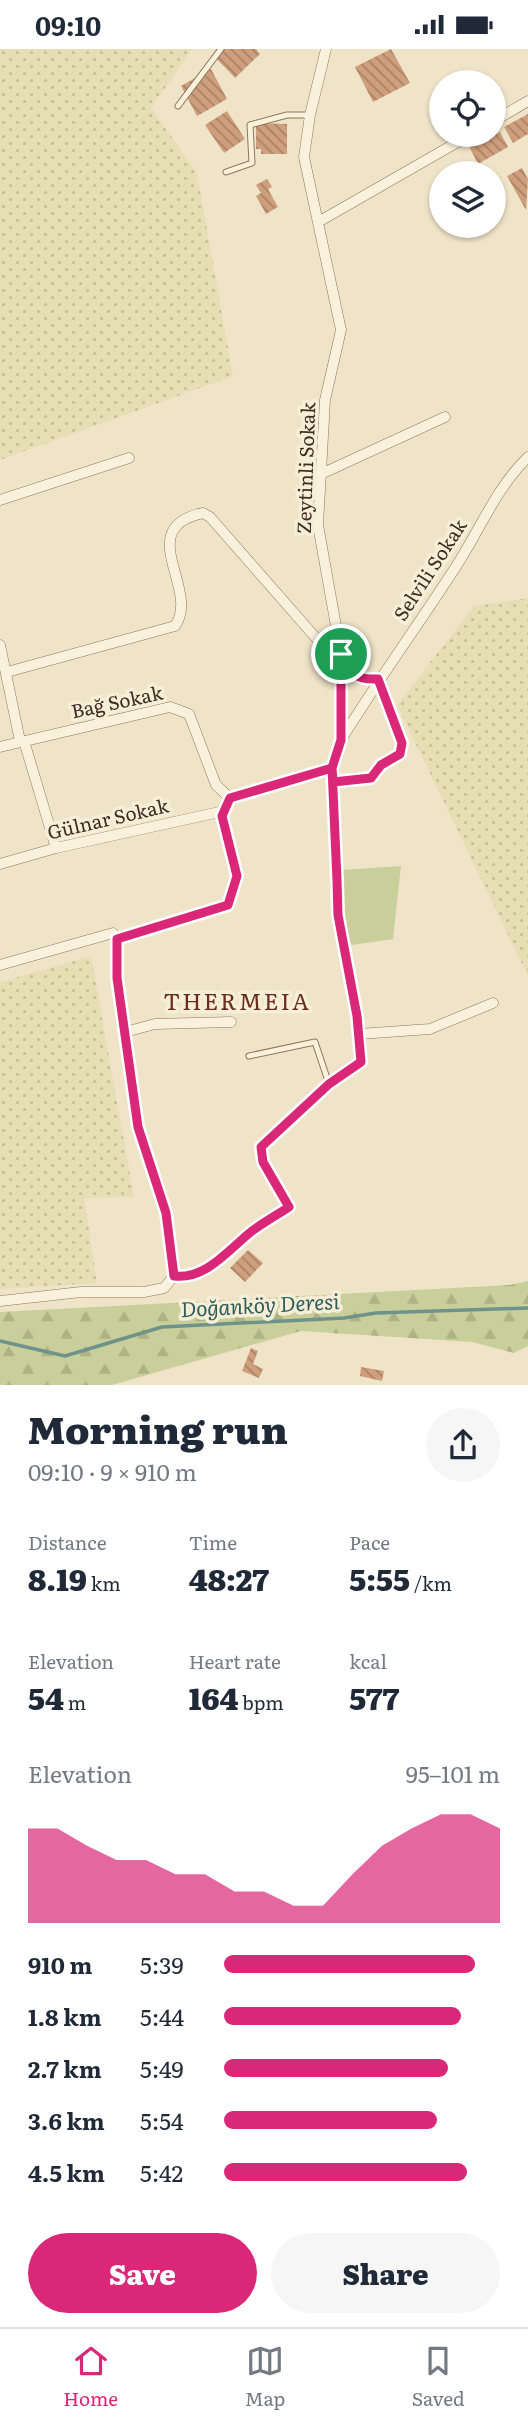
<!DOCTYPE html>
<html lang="en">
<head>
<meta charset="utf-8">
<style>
	body { margin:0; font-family:Literata,serif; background:#f6f6f7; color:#1f2937; height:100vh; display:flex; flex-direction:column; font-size:26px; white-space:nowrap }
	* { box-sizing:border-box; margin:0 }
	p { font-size:23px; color:#747a83 }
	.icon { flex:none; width:38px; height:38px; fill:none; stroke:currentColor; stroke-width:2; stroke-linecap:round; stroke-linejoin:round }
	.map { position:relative; height:1336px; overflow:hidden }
	.panel { display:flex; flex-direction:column; background:#fff; flex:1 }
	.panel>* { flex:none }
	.buttons { position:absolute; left:429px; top:21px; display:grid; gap:14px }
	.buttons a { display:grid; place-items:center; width:77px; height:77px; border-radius:50%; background:#fff; box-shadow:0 2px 5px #0004; font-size:35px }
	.pin { position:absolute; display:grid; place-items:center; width:60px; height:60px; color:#fff; margin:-30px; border:4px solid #fff; border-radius:50%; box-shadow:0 2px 7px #0007 }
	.round { display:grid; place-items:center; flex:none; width:74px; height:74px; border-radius:37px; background:#f6f6f7 }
	.head { display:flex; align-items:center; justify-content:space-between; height:119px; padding:0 28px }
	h1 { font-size:38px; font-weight:800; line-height:52px }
	.stats { display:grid; grid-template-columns:repeat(3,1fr); gap:10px; height:119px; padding:7px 28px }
	.stats div { display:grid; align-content:center }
	.stats b { font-size:30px; font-weight:800 }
	.stats small { font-size:19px; font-weight:400 }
	.stats p { font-size:19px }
	.chart { height:196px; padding:14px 28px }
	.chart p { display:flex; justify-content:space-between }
	.chart svg { width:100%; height:126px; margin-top:7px; fill:#db2777; opacity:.7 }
	.cta { display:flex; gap:14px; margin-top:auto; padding:14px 28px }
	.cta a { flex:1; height:80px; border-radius:42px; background:#db2777; color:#fff; font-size:28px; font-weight:800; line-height:80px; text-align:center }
	.cta a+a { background:#f6f6f7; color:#1f2937 }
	ul { padding:0 28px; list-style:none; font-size:23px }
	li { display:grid; grid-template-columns:112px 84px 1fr; align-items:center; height:52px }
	li i { height:18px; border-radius:9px; background:#db2777 }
	.status { display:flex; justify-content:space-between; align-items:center; height:49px; padding:0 35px; background:#fff; direction:ltr }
	.status svg { height:19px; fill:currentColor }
	.tabs { display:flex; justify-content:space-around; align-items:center; height:98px; border-top:2px solid #e0e1e3; background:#fff; font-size:19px; color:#747a83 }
	.tabs a { display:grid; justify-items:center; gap:4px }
	.tabs .active { color:#db2777 }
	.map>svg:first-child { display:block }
	.farmland { fill:url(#farmland-dots) }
	.green { fill:#c9cf9b }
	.forest { fill:url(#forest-firs) }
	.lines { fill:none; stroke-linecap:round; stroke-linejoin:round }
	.stream { stroke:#6f938a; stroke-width:3.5 }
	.building { fill:url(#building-back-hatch) }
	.lane-casing { stroke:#8d765c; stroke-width:7 }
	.street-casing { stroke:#8d765c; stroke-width:11 }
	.lane { stroke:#faf1dc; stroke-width:5 }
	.street { stroke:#faf1dc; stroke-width:10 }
	.route-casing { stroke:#fff; stroke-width:14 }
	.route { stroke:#db2777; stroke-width:9 }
	.labels { text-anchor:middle; stroke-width:7; stroke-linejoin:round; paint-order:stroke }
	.street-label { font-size:19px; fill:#3d2e20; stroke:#f7eed8 }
	.water-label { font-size:21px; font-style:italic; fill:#2f5d5a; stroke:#f7eed8 }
	.quarter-label { font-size:23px; letter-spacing:2px; fill:#6b2e1e; stroke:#f7eed8 }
</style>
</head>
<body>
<div class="status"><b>09:10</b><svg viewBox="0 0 49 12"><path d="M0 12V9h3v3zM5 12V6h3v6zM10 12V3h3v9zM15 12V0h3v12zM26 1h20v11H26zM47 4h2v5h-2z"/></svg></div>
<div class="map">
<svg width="528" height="1337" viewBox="0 0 528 1337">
	<defs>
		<pattern id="farmland-dots" width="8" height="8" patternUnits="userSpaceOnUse" patternTransform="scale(1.75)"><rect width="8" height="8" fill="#e6deb5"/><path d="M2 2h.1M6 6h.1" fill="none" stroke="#c6bf9b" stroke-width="1.8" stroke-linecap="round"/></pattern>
		<pattern id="forest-firs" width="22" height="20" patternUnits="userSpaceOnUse" patternTransform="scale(1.75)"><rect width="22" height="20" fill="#c9cf9b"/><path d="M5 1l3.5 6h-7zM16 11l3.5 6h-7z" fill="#aeb285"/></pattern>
		<pattern id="building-back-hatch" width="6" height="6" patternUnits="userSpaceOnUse" patternTransform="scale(1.75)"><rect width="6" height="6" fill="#cf9f7d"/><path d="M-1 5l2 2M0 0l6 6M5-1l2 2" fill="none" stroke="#a98266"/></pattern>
	</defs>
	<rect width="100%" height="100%" fill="#f0e4c8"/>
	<path class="farmland" d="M0 0H192L151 59 197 124 233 327 0 411Z
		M528 549V927L397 656 474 557Z
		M91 907 134 1148 84 1149 97 1234 0 1240V933Z"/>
	<path class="green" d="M401 817 393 890 352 896 346 892 340 854 341 821Z"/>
	<path class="forest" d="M528 1232V1297L514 1304 472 1293 301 1282 112 1336H0V1263L509 1236Z"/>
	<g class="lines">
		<path class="stream" d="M0 1292 65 1307 162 1278 344 1269 376 1264 528 1259"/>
	</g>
	<path class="building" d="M216 0H256L260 5 235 29 216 9 220 5Z
		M391 0 410 34 373 53 355 18Z
		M211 20 227 50 197 67 181 37Z
		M227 62 245 90 224 104 205 76Z
		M528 65V85L513 94 504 78Z
		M256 74 287 75V105H261V100H256Z
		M500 83 508 98 478 115 468 95 486 86 493 87Z
		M522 119 528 130 526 161 507 127Z
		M267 130 272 138 268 140 278 158 266 165 256 147 261 144 256 136Z
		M248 1201 263 1214 245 1233 230 1219Z
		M251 1299 258 1302 253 1315 263 1320 259 1329 242 1322Z
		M361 1318 384 1322 382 1332 360 1327Z"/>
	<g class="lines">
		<g class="lane-casing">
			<path id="lane" d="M178 57 221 0
				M226 123 252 114 250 76 287 66H310
				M333 733 371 729 381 716 400 705 402 694 379 633
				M249 1007 315 993 329 1035"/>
		</g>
		<g class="street-casing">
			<path id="street" d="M494 72 528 52
				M320 172 470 86
				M321 425 445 368
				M0 451 129 409
				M0 596 20 692
				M7 623 175 577C201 541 132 479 203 464L210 468 323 597 341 605C349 625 356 631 378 630
				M341 691C378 631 419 575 457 516 480 480 497 438 528 408
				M24 692 56 799
				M0 698 170 658 189 665 216 736 230 749
				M230 749 332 718
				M0 815 56 799 224 762
				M117 890V929L138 1078 166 1164 174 1227
				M0 916 113 884 117 890 228 856 237 827 222 767 230 749
				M125 983 155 975 231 973
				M359 985 430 980 493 954
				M174 1227C206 1231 229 1200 252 1182 264 1173 277 1166 289 1158L263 1113 261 1098 329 1035 361 1013 357 967 338 866 336 831 332 718 341 691V605L318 476 325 351 341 281 304 108 310 66 326 0
				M0 1252 81 1243H144L164 1239 174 1227"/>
		</g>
		<use href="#lane" class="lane"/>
		<use href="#street" class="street"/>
	</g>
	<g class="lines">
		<g class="route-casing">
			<path id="route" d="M341 605V691L332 719 337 831 338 866 357 967 361 1013 329 1035 261 1098 263 1113 289 1158C277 1166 264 1173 252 1182 229 1200 206 1231 174 1227L166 1164 138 1078 117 929V890L228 856 237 827 222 767 230 749 332 719 333 733 371 729 381 716 400 705 402 694 378 630C356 631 349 625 341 605"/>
		</g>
		<use href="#route" class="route"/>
	</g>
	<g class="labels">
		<g class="street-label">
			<text transform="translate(306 419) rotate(-88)" y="7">Zeytinli Sokak</text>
			<text transform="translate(430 521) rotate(-57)" y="7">Selvili Sokak</text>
			<text transform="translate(117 653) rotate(-12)" y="7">Bağ Sokak</text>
			<text transform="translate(108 770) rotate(-13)" y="7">Gülnar Sokak</text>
		</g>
		<g class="water-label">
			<text transform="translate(260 1257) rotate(-3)" y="7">Doğanköy Deresi</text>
		</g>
		<g class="quarter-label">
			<text x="237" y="961">THERMEIA</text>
		</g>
	</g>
</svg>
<div class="buttons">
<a><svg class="icon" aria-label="locate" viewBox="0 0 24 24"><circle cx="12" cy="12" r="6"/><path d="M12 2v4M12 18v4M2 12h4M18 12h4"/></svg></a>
<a><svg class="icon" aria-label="layers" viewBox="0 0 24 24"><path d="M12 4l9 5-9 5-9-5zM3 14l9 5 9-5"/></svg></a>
</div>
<div class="pin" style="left:341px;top:605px;background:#1e9e55"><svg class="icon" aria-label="arrive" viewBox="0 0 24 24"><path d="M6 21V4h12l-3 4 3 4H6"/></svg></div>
</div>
<section class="panel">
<div class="head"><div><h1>Morning run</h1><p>09:10 · 9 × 910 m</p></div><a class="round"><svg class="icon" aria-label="share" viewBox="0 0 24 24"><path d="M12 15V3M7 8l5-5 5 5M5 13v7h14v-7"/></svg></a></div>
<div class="stats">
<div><p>Distance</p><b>8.19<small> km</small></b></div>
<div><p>Time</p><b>48:27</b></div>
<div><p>Pace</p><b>5:55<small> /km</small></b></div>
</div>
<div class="stats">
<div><p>Elevation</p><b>54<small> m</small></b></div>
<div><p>Heart rate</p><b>164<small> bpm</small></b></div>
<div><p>kcal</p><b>577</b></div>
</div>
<div class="chart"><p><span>Elevation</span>95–101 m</p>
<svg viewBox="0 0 160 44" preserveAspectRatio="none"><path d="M0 44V11L10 11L20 17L30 22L40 22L50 27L60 27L70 33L80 33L90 38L100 38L110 27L120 17L130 11L140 6L150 6L160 11V44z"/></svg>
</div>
<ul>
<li><b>910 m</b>5:39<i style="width:91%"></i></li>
<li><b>1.8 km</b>5:44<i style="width:86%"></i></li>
<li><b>2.7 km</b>5:49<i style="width:81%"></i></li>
<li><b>3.6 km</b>5:54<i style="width:77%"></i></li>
<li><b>4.5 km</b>5:42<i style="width:88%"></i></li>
</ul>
<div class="cta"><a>Save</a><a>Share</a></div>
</section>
<nav class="tabs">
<a class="active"><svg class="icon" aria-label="home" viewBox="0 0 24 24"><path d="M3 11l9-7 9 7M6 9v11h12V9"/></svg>Home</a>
<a><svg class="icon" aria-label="map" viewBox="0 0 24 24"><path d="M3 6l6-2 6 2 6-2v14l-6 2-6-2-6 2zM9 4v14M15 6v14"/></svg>Map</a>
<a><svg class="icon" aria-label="saved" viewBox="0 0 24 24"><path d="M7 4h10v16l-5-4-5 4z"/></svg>Saved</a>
</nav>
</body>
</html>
